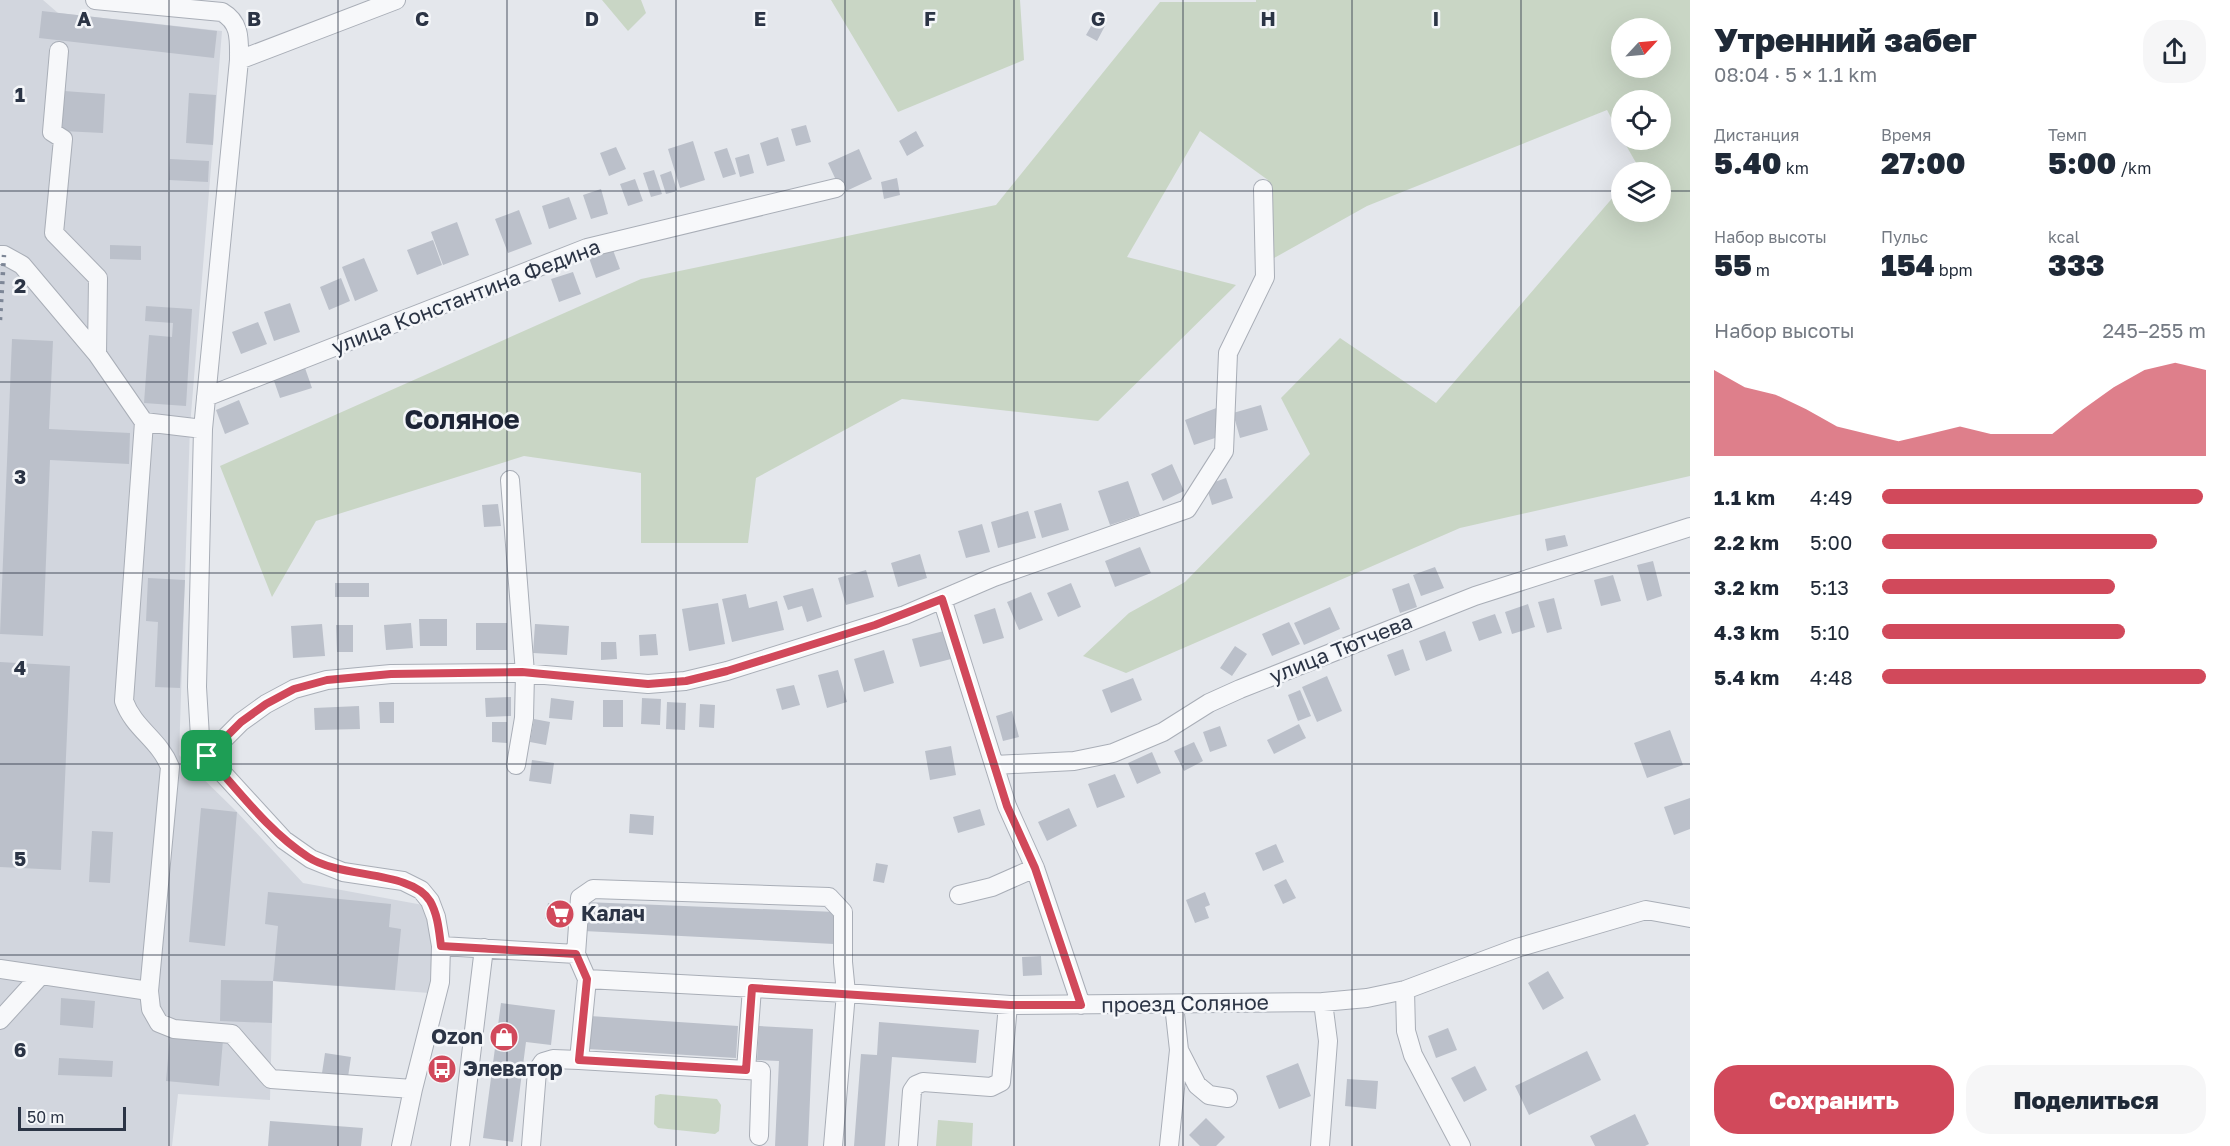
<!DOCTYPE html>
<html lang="ru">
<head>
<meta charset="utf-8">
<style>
	body { margin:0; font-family:"Golos Text",sans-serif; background:#f6f6f7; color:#1f2937; height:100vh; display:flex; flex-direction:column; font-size:22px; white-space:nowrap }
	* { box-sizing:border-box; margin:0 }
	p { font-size:20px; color:#747a83 }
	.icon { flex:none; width:33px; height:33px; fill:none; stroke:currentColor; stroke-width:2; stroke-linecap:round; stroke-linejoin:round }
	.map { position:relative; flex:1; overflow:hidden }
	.panel { display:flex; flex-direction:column; background:#fff; width:540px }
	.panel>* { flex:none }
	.needle { width:39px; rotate:64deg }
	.controls { position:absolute; left:1611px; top:18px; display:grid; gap:12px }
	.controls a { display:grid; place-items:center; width:60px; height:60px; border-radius:50%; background:#fff; box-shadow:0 6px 24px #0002; font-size:30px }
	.scale { position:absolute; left:18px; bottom:15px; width:108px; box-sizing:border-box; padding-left:6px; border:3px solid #2b3445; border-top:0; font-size:16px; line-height:21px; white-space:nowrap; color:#2b3445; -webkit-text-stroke:4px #f4f6f9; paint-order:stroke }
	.pin { position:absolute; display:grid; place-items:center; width:51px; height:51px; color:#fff; margin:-26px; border-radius:12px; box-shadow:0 3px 9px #0006 }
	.round { display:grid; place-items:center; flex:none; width:63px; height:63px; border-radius:24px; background:#f6f6f7 }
	.headline { display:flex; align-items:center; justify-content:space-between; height:102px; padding:0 24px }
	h1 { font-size:33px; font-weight:800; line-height:45px }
	.stats { display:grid; grid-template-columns:repeat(3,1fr); gap:9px; height:102px; padding:6px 24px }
	.stats div { display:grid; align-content:center }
	.stats b { font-size:30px; font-weight:800 }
	.stats small { font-size:16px; font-weight:400 }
	.stats p { font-size:16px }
	.chart { height:168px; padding:12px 24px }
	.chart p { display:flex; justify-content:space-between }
	.chart svg { width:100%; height:108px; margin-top:6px; fill:#d1495b; opacity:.7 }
	.button { display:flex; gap:12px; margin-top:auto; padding:12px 24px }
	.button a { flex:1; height:69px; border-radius:24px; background:#d1495b; color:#fff; font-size:24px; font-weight:800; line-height:69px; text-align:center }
	.button a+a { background:#f6f6f7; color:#1f2937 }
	ul { padding:0 24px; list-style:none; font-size:20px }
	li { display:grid; grid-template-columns:96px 72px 1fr; align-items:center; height:45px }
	li i { height:15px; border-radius:8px; background:#d1495b }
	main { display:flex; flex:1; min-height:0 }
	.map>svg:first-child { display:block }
	.built { fill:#d2d6de }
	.green { fill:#c9d6c5; fill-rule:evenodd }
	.building { fill:#bbc0ca }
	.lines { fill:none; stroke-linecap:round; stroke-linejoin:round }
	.minor-casing { stroke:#a9aeb7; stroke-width:20 }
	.minor { stroke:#f7f8fa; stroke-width:18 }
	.rail { stroke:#7d8696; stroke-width:4.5; stroke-dasharray:3 6; stroke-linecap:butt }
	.route-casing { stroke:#fff; stroke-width:12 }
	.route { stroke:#d1495b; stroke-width:8 }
	.grid { fill:none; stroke:#2b3445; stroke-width:1.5; stroke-opacity:0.55 }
	.labels { text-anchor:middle; stroke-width:5; stroke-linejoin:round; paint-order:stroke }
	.street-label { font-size:21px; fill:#2b3445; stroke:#f4f6f9 }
	.poi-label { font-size:21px; font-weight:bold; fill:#2b3445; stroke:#f4f6f9; text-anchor:start }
	.district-label { font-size:27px; font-weight:bold; fill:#1d2536; stroke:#f4f6f9 }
	.grid-label { font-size:20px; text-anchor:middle; font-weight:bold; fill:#2b3445; stroke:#f4f6f9; stroke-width:5; stroke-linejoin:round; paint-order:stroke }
</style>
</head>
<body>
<main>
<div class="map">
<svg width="1690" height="1146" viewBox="0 0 1690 1146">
	<rect width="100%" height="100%" fill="#e4e7ec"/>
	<path class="built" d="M0 0H43L58 13 222 31 190 427 179 755 237 812 303 883 423 905 433 941 429 993 273 981 270 1100 178 1094 172 1146H0Z"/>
	<path class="green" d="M602 0H641L646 13 628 31Z
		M831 0H1020L1024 60 898 112Z
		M1256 0H1690V476L1460 528 1126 673 1083 656 1129 613 1185 582 1310 454 1281 398 1340 338 1436 403 1621 188 1622 212H1660V172H1635L1639 168 1623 140H1660V100H1622L1621 136 1607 110 1367 206 1267 262 1268 180 1200 131 1127 257 1236 285 1098 421 902 399 756 478 748 543H641V473L524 456 316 521 272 597 220 466 641 279 996 205 1160 2H1256ZM1622 28H1660V68H1622Z
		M660 1094 717 1099 721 1105 719 1131 715 1134 658 1128 654 1124 655 1096Z
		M938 1120 973 1123 972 1146H936Z"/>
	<path class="building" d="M42 11 217 31 214 58 39 38Z
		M1097 16 1107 22 1097 41 1086 35Z
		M64 91 105 94 103 133 62 131Z
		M189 93 216 95 213 145 186 143Z
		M806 125 811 142 796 146 791 129Z
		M916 131 924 146 907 156 899 141Z
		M778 137 785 161 767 166 760 143Z
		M693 141 705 180 680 188 668 149Z
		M616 147 626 169 609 176 600 153Z
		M727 148 736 174 723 178 714 152Z
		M859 149 872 179 842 193 828 163Z
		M749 154 754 173 740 177 735 158Z
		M170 159 209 161 208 182 169 180Z
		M654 170 662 194 651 197 643 173Z
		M671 171 677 191 666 194 660 175Z
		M897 178 900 195 884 199 881 182Z
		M635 179 643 201 628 206 620 184Z
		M601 189 608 214 591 219 583 195Z
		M569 197 577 219 549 229 542 206Z
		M519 210 532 244 508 253 495 219Z
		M457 222 469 255 443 265 431 232Z
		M433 240 442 265 417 275 407 250Z
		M110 245 141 246V260L110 259Z
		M613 250 620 269 596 278 589 258Z
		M364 258 378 291 355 301 342 267Z
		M573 272 581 294 559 302 551 279Z
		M341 278 350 301 329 310 320 287Z
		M290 303 300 332 274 341 264 312Z
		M146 306 192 309 186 406 144 403 149 335 172 337 173 323 145 321Z
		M258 322 267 344 241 354 232 332Z
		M12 339 53 341 49 429 130 433 129 464 50 460 43 636 0 634Z
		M305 368 312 388 280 398 273 378Z
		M239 400 249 424 225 434 216 410Z
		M1261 405 1268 430 1240 438 1233 413Z
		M1219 407 1221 436 1194 445 1185 420Z
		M1172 464 1184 491 1163 501 1151 474Z
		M1226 478 1233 498 1212 505 1206 485Z
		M1128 481 1140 515 1110 525 1098 491Z
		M1061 503 1069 530 1042 538 1034 511Z
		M498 504 501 526 484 527 482 505Z
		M1028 511 1036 538 998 548 991 522Z
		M982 524 990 552 966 558 958 531Z
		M1565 535 1568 546 1547 551 1545 539Z
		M1140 547 1151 573 1115 587 1105 561Z
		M920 554 927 578 898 587 891 563Z
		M1653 561 1662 596 1647 601 1637 565Z
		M1435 567 1444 588 1421 596 1413 575Z
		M866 570 874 597 846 605 838 578Z
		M1613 575 1621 601 1601 606 1594 580Z
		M148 578 185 580 180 688 155 687 158 622 146 621Z
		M335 583H369V597H335Z
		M1071 583 1081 607 1058 617 1047 593Z
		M1409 583 1417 607 1400 613 1392 589Z
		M813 588 822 617 807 622 802 606 788 610 783 596Z
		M1031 592 1043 620 1019 630 1007 602Z
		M746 594 749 608 777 601 784 630 732 642 722 599Z
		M1554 598 1562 629 1547 633 1538 602Z
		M718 603 725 644 689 651 682 609Z
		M1528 604 1535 627 1512 634 1505 612Z
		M1330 607 1340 629 1304 645 1294 623Z
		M995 608 1004 638 983 644 974 615Z
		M1495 614 1502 633 1479 641 1472 622Z
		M419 619H447V646H420Z
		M1289 622 1300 644 1272 656 1262 634Z
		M411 623 413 648 386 650 384 625Z
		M476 623H507V650H476Z
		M322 624 325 656 293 658 291 626Z
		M535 624 569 626 567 655 533 653Z
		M336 625H353V652H337Z
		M944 631 951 659 920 667 912 639Z
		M1445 631 1452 651 1426 661 1419 641Z
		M656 634 658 655 640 656 639 635Z
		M601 642H616L617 659 601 660Z
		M1235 646 1247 654 1232 676 1220 668Z
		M1403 649 1410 670 1395 676 1387 655Z
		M884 650 894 683 864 692 854 659Z
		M0 662 70 666 61 870 0 867Z
		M838 670 847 702 827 708 818 675Z
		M1327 676 1342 711 1317 722 1302 687Z
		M1133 678 1142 700 1111 713 1102 690Z
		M794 685 800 705 782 710 776 689Z
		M1300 690 1311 716 1298 721 1288 695Z
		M511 697V716L486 717 485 698Z
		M551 698 574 701 572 720 549 718Z
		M642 698 661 699 660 725 641 724Z
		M603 700H623V727H603Z
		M379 702H394V723H380Z
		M667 702 686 703 685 730 666 729Z
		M700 704 715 705 714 728 699 727Z
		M359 706 360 729 315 730 314 708Z
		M1012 711 1019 737 1003 741 996 716Z
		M534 719 550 722 546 745 530 742Z
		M492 722H507V743L492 742Z
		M1299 724 1306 738 1274 754 1267 740Z
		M1220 726 1227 746 1210 752 1203 732Z
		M1670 730 1683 765 1647 778 1634 743Z
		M1194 742 1203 761 1184 771 1174 751Z
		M951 746 956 775 930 780 925 751Z
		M1152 752 1161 773 1137 784 1128 763Z
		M532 760 554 763 551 784 529 781Z
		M1115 774 1125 797 1097 808 1088 784Z
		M1690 798V829L1674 835 1664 807Z
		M201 808 237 812 225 946 189 942Z
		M1069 808 1077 826 1047 841 1038 822Z
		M980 809 985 825 958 833 953 817Z
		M630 814 654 816 653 835 629 833Z
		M92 831 113 832 110 883 89 882Z
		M1276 844 1284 862 1263 871 1255 853Z
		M876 863 888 865 884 883 873 881Z
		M1286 879 1296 898 1283 904 1274 885Z
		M268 892 391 904 389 927 401 929 395 990 273 981 272 1023 220 1021 221 980 273 981 278 926 265 924Z
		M1205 892 1210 905 1205 907 1209 918 1195 923 1186 900Z
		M585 902 836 912 834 944 584 931Z
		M548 903 575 908 572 924 545 919Z
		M1041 956 1042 975 1023 976 1022 957Z
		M1548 971 1564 998 1543 1010 1528 983Z
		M61 998 95 1001 93 1028 60 1025Z
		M501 1003 555 1010 551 1045 526 1042 513 1142 483 1138Z
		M590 1016 738 1026 736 1058 588 1049Z
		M879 1022 979 1030 976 1063 892 1057 885 1146H854L861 1054 877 1055Z
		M759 1026 813 1029 808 1146H775L779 1061 757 1060Z
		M1448 1028 1457 1050 1436 1058 1428 1036Z
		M170 1036 223 1040 219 1086 166 1081Z
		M1587 1051 1601 1080 1529 1115 1515 1086Z
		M325 1053 351 1057 348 1077 322 1073Z
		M59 1058 113 1061 112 1077 58 1075Z
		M1298 1063 1311 1096 1279 1109 1266 1076Z
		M1475 1066 1487 1090 1464 1102 1451 1078Z
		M1347 1079 1378 1081 1376 1109 1345 1106Z
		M1635 1114 1649 1144 1645 1146H1595L1590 1136Z
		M1206 1118 1225 1137 1216 1146H1200L1189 1135Z
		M270 1121 363 1128 361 1146H268Z"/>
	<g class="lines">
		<g class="minor-casing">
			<path id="minor" d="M95 0 222 12C241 23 239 40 239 60L203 429 197 687 200 737 207 756 284 840 311 859 343 872 403 881 421 890 430 901 436 917 441 946 440 982 413 1089 401 1146
				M59 51 52 132 63 139 54 233 98 278 97 354
				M239 60 396 0
				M0 255H4L22 265 97 354 144 422 203 429
				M206 397 587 248 836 188
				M144 422 124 701C134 729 159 739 170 767L149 991 151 1009 159 1023 174 1029 232 1034 271 1079 413 1089
				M510 480 525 673 524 718 516 765
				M942 599 1007 806 1035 868 1081 1005
				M207 756 241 722 266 704 294 689 327 680 391 674 522 673 648 684 685 681 727 671 905 615 994 577 1187 509 1224 451 1228 353 1265 277 1263 189
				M995 765 1074 761 1113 753 1163 732 1209 703 1240 689 1475 596 1690 527
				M959 895 992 887 1035 868
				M441 946 576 954 587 979 846 993 1010 1005 1323 1002 1367 998 1405 990 1517 948 1646 910 1690 918
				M576 954 580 898 593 889 829 897 843 912V962L846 993 833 1146
				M0 969 149 991
				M587 979 579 1060 746 1070
				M752 988 746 1070 761 1071 759 1136
				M1405 990 1406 1031 1413 1055 1461 1146
				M0 1020 41 975
				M1179 1050 1197 1085 1209 1095 1228 1098
				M460 1146 484 948
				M531 1146 537 1071 543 1062 553 1059 579 1060
				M908 1146 912 1091 916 1085 923 1082 991 1087 1001 1082 1008 1005
				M1169 1146 1179 1050 1174 1005
				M1320 1146 1328 1041 1323 1002"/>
		</g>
		<use href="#minor" class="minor"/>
		<path class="rail" d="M0 320 4 255"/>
	</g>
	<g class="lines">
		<g class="route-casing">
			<path id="route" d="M942 599 1007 806 1035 868 1081 1005H1010L752 988 746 1070 579 1060 587 979 576 954 441 946C439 931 438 915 430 901 411 870 341 879 308 857 268 831 239 791 207 756L241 722 266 704 294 689 327 680 391 674 522 672 648 684 686 681 727 671 875 625Z"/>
		</g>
		<use href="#route" class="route"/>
	</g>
	<path class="grid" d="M169 0V1146M338 0V1146M507 0V1146M676 0V1146M845 0V1146M1014 0V1146M1183 0V1146M1352 0V1146M1521 0V1146M0 191H1622M1660 191H1690M0 382H1690M0 573H1690M0 764H1690M0 955H1690"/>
	<defs>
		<g id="supermarket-disc" transform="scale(1.5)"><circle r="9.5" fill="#d1495b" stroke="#f4f6f9"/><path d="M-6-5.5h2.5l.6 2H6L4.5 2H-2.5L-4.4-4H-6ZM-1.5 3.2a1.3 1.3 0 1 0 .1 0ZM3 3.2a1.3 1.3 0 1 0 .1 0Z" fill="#fff"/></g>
		<g id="shop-disc" transform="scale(1.5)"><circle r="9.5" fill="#d1495b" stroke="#f4f6f9"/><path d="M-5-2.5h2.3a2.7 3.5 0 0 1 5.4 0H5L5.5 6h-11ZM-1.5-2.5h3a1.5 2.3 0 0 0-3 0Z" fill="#fff"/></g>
		<g id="bus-disc" transform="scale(1.5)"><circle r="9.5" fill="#d1495b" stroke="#f4f6f9"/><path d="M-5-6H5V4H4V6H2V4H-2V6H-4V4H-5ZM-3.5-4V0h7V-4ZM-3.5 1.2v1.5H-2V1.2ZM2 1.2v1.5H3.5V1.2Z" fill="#fff"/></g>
	</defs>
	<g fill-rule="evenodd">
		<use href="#supermarket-disc" x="560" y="914"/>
		<use href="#shop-disc" x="504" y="1037"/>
		<use href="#bus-disc" x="442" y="1069"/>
	</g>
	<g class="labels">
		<g class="street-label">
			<text transform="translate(466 297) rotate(-21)" y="7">улица Константина Федина</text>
			<text transform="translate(1341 649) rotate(-22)" y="7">улица Тютчева</text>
			<text transform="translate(1185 1004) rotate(-1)" y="7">проезд Соляное</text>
		</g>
		<g class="poi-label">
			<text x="581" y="921">Калач</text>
			<text x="483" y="1044" text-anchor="end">Ozon</text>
			<text x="463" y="1076">Элеватор</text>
		</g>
		<g class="district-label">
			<text x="462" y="429">Соляное</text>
		</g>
	</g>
	<g class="grid-label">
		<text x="84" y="26">A</text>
		<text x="254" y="26">B</text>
		<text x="422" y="26">C</text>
		<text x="592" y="26">D</text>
		<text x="760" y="26">E</text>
		<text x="930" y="26">F</text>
		<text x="1098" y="26">G</text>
		<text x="1268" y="26">H</text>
		<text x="1436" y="26">I</text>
		<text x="20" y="102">1</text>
		<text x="20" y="293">2</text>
		<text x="20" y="484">3</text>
		<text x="20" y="675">4</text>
		<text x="20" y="866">5</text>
		<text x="20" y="1057">6</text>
	</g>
</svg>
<div class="controls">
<a><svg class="needle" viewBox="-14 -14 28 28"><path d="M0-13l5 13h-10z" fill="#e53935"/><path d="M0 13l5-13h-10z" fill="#747a83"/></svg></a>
<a><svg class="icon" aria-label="locate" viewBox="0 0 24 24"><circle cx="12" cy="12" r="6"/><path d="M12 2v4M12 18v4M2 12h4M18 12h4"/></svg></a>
<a><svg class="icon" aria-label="layers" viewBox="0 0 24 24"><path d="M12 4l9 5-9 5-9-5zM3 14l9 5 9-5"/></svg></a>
</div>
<div class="scale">50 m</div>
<div class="pin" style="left:207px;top:756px;background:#1e9e55"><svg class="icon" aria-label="arrive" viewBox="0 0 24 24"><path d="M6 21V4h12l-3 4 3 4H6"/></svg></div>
</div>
<section class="panel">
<div class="headline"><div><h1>Утренний забег</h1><p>08:04 · 5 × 1.1 km</p></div><a class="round"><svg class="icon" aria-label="share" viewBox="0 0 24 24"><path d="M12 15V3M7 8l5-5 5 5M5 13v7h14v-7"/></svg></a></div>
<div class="stats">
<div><p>Дистанция</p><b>5.40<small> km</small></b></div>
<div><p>Время</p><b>27:00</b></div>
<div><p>Темп</p><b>5:00<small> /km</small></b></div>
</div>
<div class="stats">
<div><p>Набор высоты</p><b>55<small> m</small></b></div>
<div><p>Пульс</p><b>154<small> bpm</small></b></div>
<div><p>kcal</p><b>333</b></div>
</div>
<div class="chart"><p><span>Набор высоты</span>245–255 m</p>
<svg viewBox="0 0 160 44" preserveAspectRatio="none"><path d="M0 44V9L10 16L20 19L30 25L40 32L50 35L60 38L70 35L80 32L90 35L100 35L110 35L120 25L130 16L140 9L150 6L160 9V44z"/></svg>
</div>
<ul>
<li><b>1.1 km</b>4:49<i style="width:99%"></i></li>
<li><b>2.2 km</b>5:00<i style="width:85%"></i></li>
<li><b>3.2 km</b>5:13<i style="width:72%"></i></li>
<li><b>4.3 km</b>5:10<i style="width:75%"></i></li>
<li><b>5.4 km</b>4:48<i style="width:100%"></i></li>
</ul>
<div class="button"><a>Сохранить</a><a>Поделиться</a></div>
</section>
</main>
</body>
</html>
